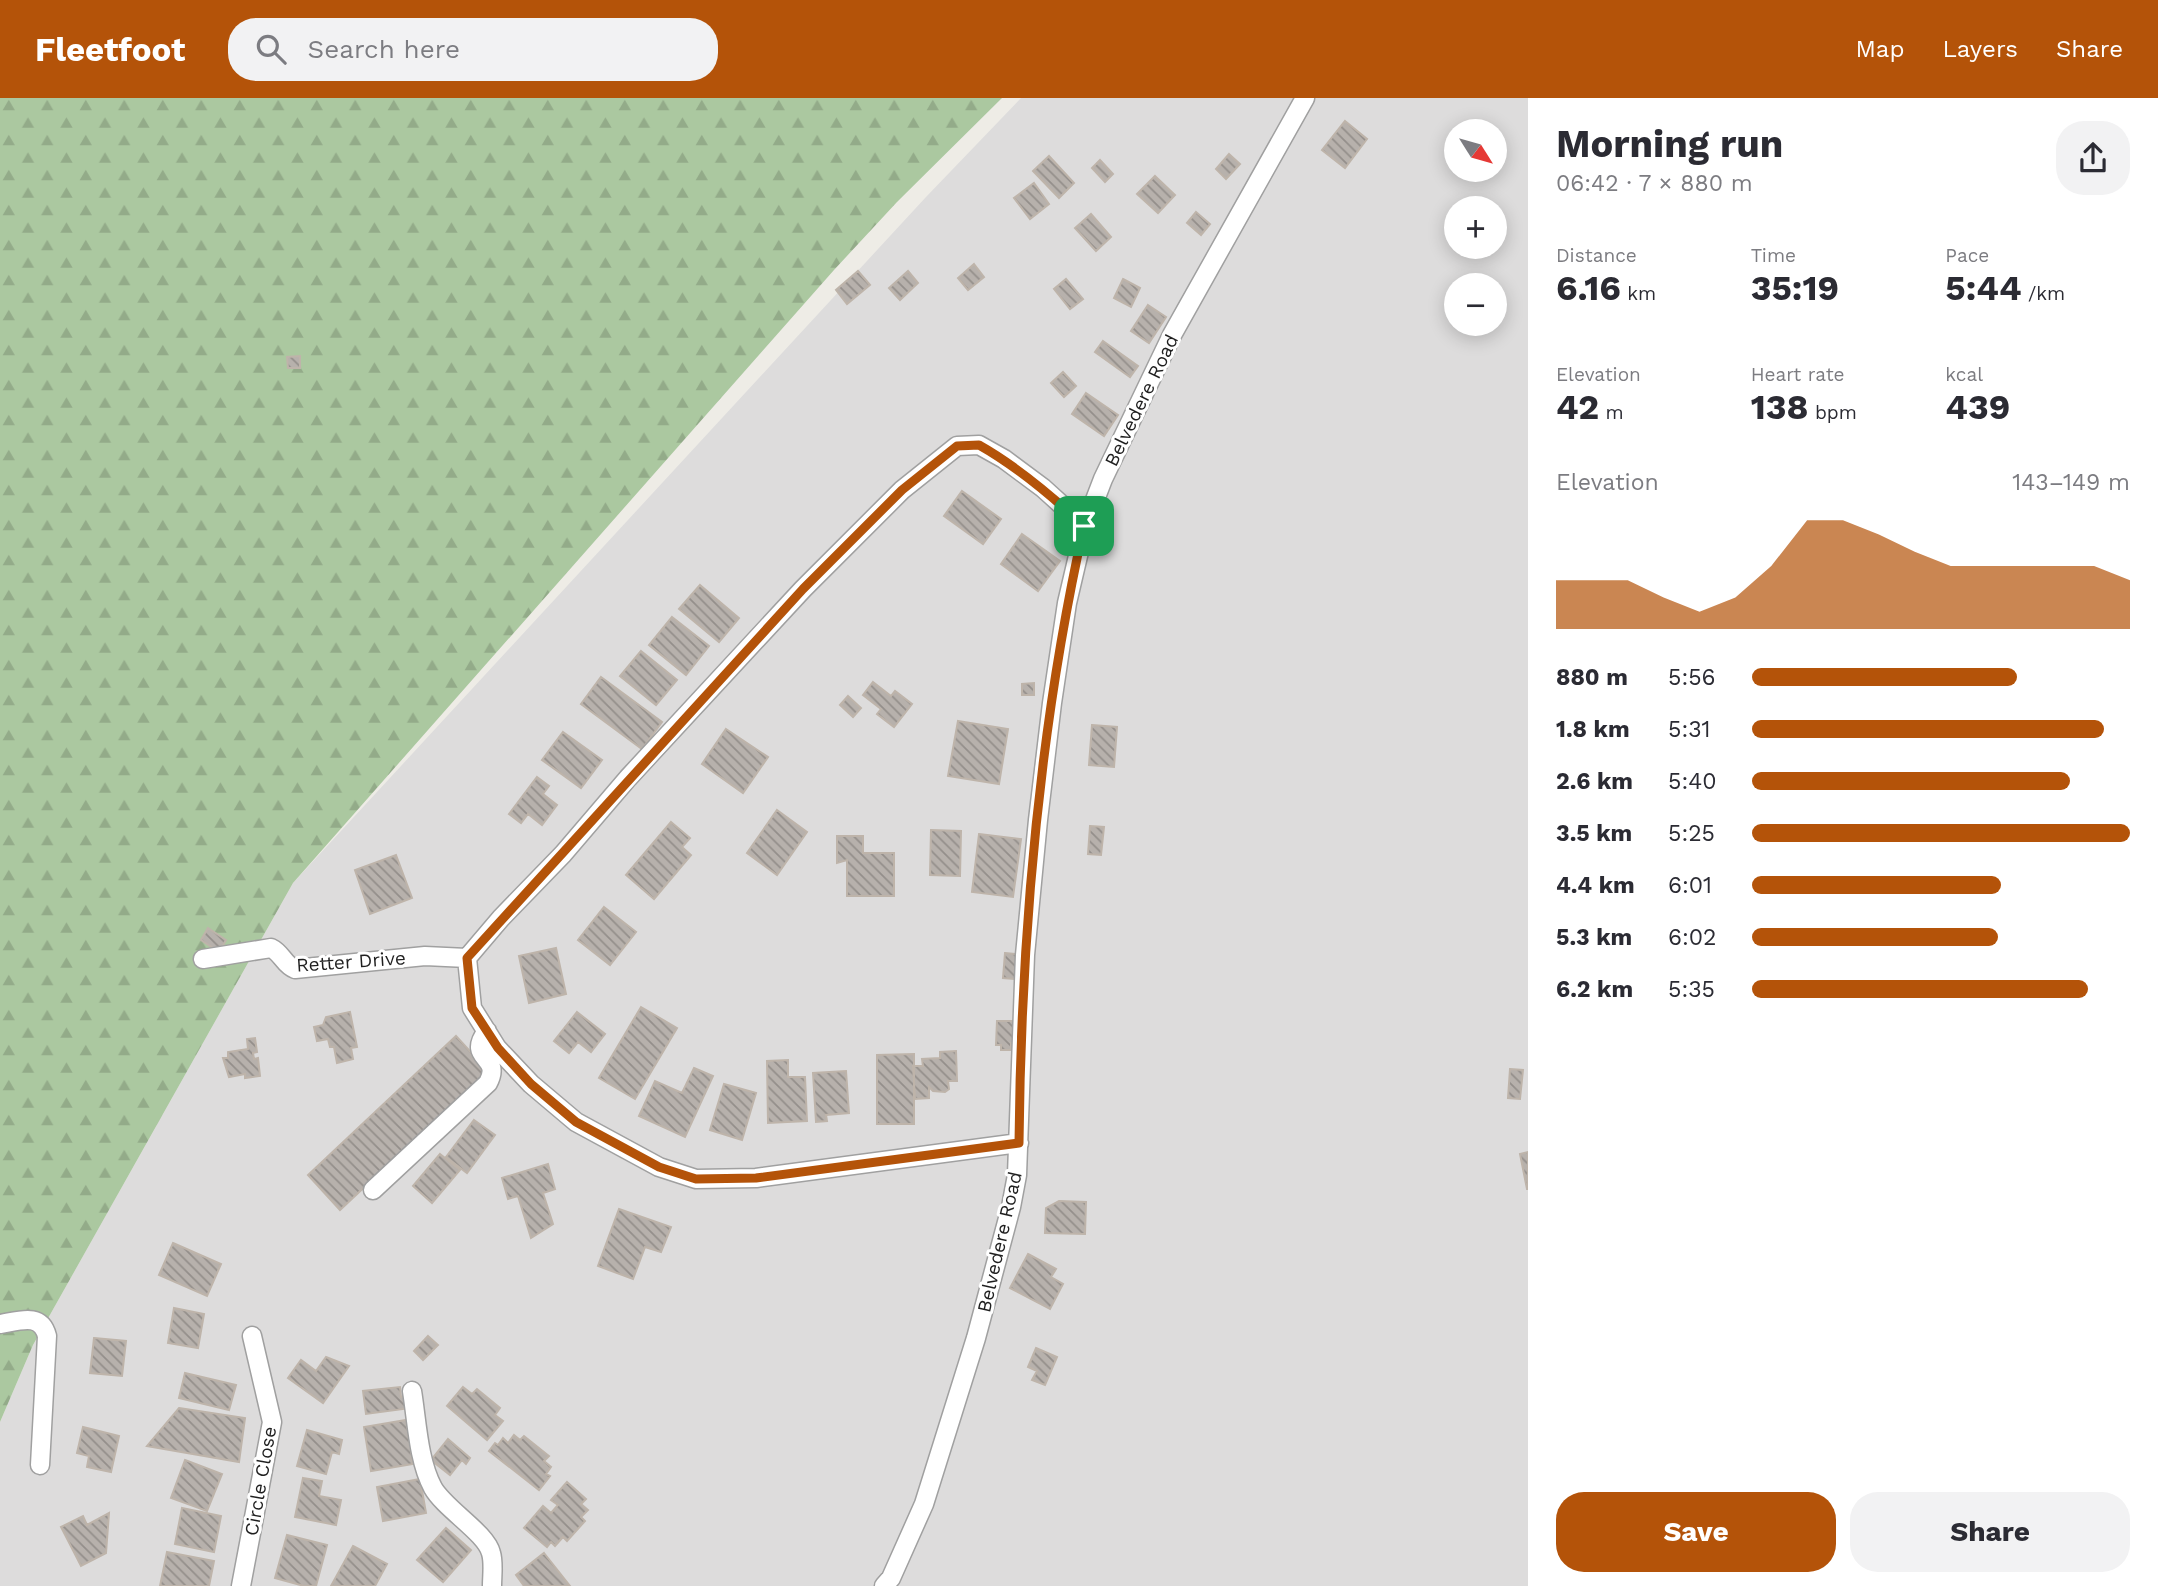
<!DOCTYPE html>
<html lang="en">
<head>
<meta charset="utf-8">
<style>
	body { margin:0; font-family:"Work Sans",sans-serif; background:#f2f2f3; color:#2b2b33; height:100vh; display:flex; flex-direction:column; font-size:26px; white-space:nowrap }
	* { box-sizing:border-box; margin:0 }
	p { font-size:23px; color:#7c7c81 }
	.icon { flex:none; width:38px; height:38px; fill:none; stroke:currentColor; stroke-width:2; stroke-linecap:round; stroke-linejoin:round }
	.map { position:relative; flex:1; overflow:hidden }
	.side { display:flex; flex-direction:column; background:#fff; width:630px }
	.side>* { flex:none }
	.needle { width:46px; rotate:127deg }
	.buttons { position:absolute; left:1444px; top:21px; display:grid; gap:14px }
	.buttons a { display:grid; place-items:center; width:63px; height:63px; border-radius:50%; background:#fff; box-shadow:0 4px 18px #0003; font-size:35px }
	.pin { position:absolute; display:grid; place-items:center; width:60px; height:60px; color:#fff; margin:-30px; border-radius:14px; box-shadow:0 4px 10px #0006 }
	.round { display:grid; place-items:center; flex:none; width:74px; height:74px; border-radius:28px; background:#f2f2f3 }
	.headline { display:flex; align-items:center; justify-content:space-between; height:119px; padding:0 28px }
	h1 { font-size:38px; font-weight:700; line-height:52px }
	.metrics { display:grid; grid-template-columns:repeat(3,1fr); gap:10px; height:119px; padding:7px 28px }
	.metrics div { display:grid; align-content:center }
	.metrics b { font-size:35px; font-weight:700 }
	.metrics small { font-size:19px; font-weight:400 }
	.metrics p { font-size:19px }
	.chart { height:196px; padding:14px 28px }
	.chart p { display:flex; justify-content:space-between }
	.chart svg { width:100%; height:126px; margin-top:7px; fill:#b45309; opacity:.7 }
	.cta { display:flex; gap:14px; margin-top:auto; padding:14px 28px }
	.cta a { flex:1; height:80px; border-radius:28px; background:#b45309; color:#fff; font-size:28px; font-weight:700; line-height:80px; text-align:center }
	.cta a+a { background:#f2f2f3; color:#2b2b33 }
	ul { padding:0 28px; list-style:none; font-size:23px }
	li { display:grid; grid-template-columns:112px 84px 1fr; align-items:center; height:52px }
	li i { height:18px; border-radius:9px; background:#b45309 }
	header { display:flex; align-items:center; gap:42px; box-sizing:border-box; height:98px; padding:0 35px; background:#b45309; color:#fff }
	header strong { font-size:33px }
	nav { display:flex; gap:38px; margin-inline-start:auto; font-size:24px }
	.search { width:490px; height:63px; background:#f2f2f3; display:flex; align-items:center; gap:18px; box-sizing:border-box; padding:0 24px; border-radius:28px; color:#7c7c81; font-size:26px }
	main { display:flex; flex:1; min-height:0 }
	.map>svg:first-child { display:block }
	.residential { fill:#dddcdc; fill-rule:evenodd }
	.forest { fill:url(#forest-firs) }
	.building { fill:url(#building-back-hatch); stroke:#beb4aa; stroke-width:2 }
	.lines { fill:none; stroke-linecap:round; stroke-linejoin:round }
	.minor-casing { stroke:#a0a0a0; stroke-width:21 }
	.minor { stroke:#fff; stroke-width:18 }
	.route-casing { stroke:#fff; stroke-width:14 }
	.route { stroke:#b45309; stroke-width:9 }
	.labels { text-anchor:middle; stroke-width:6; stroke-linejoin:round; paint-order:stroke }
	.street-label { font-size:19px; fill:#1f1f1f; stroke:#fff }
</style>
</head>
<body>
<header>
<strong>Fleetfoot</strong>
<div class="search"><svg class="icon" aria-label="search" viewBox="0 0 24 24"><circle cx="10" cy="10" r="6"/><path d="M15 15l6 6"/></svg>Search here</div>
<nav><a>Map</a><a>Layers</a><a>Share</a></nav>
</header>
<main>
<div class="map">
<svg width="1528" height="1488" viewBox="0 0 1528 1488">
	<defs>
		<pattern id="forest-firs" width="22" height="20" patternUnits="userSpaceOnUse" patternTransform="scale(1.75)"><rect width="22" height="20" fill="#abc8a0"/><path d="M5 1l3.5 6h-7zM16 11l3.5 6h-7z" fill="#93ab89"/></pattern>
		<pattern id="building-back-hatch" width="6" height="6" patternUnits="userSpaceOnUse" patternTransform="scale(1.75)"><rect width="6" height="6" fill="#b7b1ac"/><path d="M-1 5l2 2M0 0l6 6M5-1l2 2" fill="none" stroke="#948f8b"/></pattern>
	</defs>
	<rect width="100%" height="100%" fill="#eeece6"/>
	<path class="residential" d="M1021 0H1528V1488H0V1324L33 1247 293 785 926 99ZM1456 33H1494V72H1456ZM1456 110H1494V149H1456ZM1456 187H1494V226H1456Z"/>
	<path class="forest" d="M0 0H1002L897 104 834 172 293 785 33 1247 0 1324Z"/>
	<path class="building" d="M1345 23 1367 41 1345 70 1322 52Z
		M1229 56 1240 66 1226 81 1216 71Z
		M1049 58 1074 85 1059 100 1033 73Z
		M1100 62 1113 76 1105 84 1092 70Z
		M1155 78 1175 97 1158 115 1137 96Z
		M1034 85 1049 106 1030 121 1014 100Z
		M1196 114 1210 126 1201 137 1187 125Z
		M1091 116 1111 139 1096 153 1075 130Z
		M974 166 984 179 968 192 958 180Z
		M858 173 870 187 847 206 836 192Z
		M908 173 918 185 900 202 889 190Z
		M1066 181 1083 201 1070 211 1054 191Z
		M1123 181 1140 190 1131 209 1114 200Z
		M1148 207 1166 219 1149 245 1131 233Z
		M1103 243 1138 268 1130 279 1095 254Z
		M300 258V270H288L287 259Z
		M1063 274 1076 288 1064 299 1051 285Z
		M1086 295 1118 317 1104 338 1072 316Z
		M962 393 1001 421 983 446 944 418Z
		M1022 436 1060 463 1038 493 1001 466Z
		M700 487 739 520 719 544 679 511Z
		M672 519 709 548 686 577 649 547Z
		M641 553 677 582 656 607 620 578Z
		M601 579 662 624 642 651 581 606Z
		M873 584 891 598 895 593 912 606 894 629 877 616 881 611 863 597Z
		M1034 585V597H1022V586Z
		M848 598 861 610 853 619 840 607Z
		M958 623 1008 631 999 686 948 678Z
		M1092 627 1117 629 1114 669 1089 667Z
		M726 631 768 659 743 695 702 666Z
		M563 634 602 662 581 690 542 662Z
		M537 679 549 688 543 696 557 707 542 727 528 716 521 725 509 716Z
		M777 712 807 734 777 777 747 755Z
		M671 724 690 740 682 749 691 757 654 801 626 777Z
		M1090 728 1104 729 1101 757 1088 756Z
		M931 732 961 733 960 778 930 777Z
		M979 736 1021 741 1013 799 972 794Z
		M837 738H863V755H894V798H847V762L837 765Z
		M396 757 412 800 370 816 355 772Z
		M604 809 636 834 610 867 578 842Z
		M208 830 226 842 219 854 201 842Z
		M556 850 566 896 529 905 519 858Z
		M1005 855 1026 857 1025 882 1003 880Z
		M641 909 677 930 635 1001 599 980Z
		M350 914 357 949 351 950 353 961 337 965 334 949H330L328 941 317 943 314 929 323 927 326 919Z
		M577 914 605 936 591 954 578 944 569 955 554 943Z
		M997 923H1017L1016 945H1011V952H1001V947H996Z
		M456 938 488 973 340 1112 308 1077Z
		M255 940 257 954 253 955 254 961 258 960 260 978 245 980V976L229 979 223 960H228V954L248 951 247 941Z
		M956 953 957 983H948L949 991 945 994 933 993 929 989V1000L915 1001 913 968H923L922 961 940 960V954Z
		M914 956V1026H877V957Z
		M788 962V979H805L807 1023 768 1025 767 963Z
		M694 970 713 978 685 1039 639 1018 655 983 682 995Z
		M1510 971 1523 972 1520 1001 1508 1000Z
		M846 973 849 1015 826 1017 827 1023 816 1024 813 975Z
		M724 986 756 995 742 1042 710 1032Z
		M474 1022 495 1037 467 1075 446 1059Z
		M1528 1054V1091H1527L1520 1056Z
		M440 1056 460 1072 432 1105 413 1088Z
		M548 1066 555 1091 543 1095 553 1126 531 1140 518 1098 508 1101 502 1080Z
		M1059 1103 1086 1104 1085 1136 1045 1135 1046 1110Z
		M619 1111 671 1129 661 1154 645 1149 633 1181 598 1168Z
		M173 1145 221 1166 207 1198 159 1177Z
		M1028 1156 1056 1171 1051 1179 1063 1186 1050 1211 1010 1190Z
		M174 1210 204 1216 198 1250 168 1245Z
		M428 1238 438 1247 423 1262 414 1253Z
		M94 1240 126 1243 122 1278 90 1275Z
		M1036 1250 1057 1259 1045 1287 1032 1282 1037 1273 1028 1269Z
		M326 1259 349 1268 323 1305 288 1280 301 1262 316 1273Z
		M185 1275 236 1287 229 1312 179 1300Z
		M400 1289 401 1299 409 1298 411 1310 366 1316 363 1293Z
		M463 1289 472 1296 477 1291 500 1310 495 1317 503 1323 487 1342 447 1308Z
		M179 1310 245 1320 239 1364 147 1348Z
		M406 1322 413 1366 371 1373 364 1329Z
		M83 1329 119 1338 111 1374 87 1369 89 1358 77 1355Z
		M307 1332 342 1342 339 1356 332 1354 326 1376 297 1368Z
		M514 1337 520 1342 524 1338 549 1358 544 1363 551 1369 546 1376 550 1378 539 1392 489 1353 495 1345 498 1347 503 1340 508 1345Z
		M448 1341 470 1360 466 1366 462 1362 450 1377 431 1362Z
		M185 1362 222 1376 207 1413 171 1400Z
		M303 1380 322 1383 319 1398 341 1402 336 1427 295 1419Z
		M420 1381 426 1415 383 1423 377 1389Z
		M567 1384 586 1401 581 1406 588 1412 581 1419 585 1423 567 1443 563 1439 555 1448 551 1444 547 1449 524 1430 543 1408 551 1415 558 1407 551 1402Z
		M182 1410 221 1418 214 1454 175 1446Z
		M109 1415 106 1455 81 1468 61 1429 83 1418 87 1427Z
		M446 1430 471 1452 443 1484 417 1462Z
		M287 1437 327 1447 316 1488H304L275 1480Z
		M353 1448 387 1466 375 1488H331Z
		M167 1454 214 1463 209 1488H160Z
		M544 1455 570 1488H524L516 1477Z"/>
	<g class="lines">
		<g class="minor-casing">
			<path id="minor" d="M203 861 271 850C282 855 284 867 295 871L425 858 467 860
				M1019 1045 756 1080 696 1081 659 1069 576 1024 531 986 497 950 472 910 467 860 501 820 563 756 628 680 803 491 902 392 957 348 979 347 1004 361 1043 390 1085 428
				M373 1092 488 985C503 957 465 962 487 933
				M0 1226C19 1223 41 1214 47 1238L40 1367
				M412 1293C417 1323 418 1362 433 1390 445 1411 486 1435 491 1455 494 1465 492 1477 492 1488
				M241 1488 272 1324 252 1238
				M884 1488 891 1480 924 1406 976 1240 1011 1109 1017 1077 1025 857 1038 722 1052 605 1067 505 1085 428 1103 381 1172 237 1305 0"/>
		</g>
		<use href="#minor" class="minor"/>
	</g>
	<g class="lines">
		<g class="route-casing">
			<path id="route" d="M979 347C1018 369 1051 397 1084 428 1039 629 1021 838 1019 1045L756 1080 696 1081 659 1069 576 1024 531 986 498 950 472 910 467 860 803 491 902 392 957 348Z"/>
		</g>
		<use href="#route" class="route"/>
	</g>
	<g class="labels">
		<g class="street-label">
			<text transform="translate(1141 302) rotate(-64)" y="7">Belvedere Road</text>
			<text transform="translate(351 863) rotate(-4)" y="7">Retter Drive</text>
			<text transform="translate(999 1144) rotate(-77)" y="7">Belvedere Road</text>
			<text transform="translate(260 1383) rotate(-80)" y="7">Circle Close</text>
		</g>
	</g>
</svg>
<div class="buttons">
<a><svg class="needle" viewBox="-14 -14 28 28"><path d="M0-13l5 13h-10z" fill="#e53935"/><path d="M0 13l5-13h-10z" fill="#7c7c81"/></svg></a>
<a>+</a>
<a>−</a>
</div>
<div class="pin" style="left:1084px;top:428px;background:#1e9e55"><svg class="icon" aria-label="arrive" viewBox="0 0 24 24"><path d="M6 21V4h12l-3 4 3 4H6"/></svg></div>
</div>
<section class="side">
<div class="headline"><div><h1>Morning run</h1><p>06:42 · 7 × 880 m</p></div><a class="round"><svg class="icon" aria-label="share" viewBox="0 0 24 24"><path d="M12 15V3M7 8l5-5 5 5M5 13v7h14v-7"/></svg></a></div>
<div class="metrics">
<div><p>Distance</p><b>6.16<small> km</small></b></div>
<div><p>Time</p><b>35:19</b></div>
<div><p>Pace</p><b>5:44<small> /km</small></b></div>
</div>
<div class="metrics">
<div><p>Elevation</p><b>42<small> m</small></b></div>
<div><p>Heart rate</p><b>138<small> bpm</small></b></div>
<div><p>kcal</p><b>439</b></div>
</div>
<div class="chart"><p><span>Elevation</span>143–149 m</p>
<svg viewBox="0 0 160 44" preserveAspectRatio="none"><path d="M0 44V27L10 27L20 27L30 33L40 38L50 33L60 22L70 6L80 6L90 11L100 17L110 22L120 22L130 22L140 22L150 22L160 27V44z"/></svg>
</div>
<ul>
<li><b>880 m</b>5:56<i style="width:70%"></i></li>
<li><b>1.8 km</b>5:31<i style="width:93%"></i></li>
<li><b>2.6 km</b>5:40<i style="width:84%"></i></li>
<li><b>3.5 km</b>5:25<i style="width:100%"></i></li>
<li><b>4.4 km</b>6:01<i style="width:66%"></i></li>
<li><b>5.3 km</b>6:02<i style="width:65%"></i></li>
<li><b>6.2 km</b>5:35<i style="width:89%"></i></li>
</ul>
<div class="cta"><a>Save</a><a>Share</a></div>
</section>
</main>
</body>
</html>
